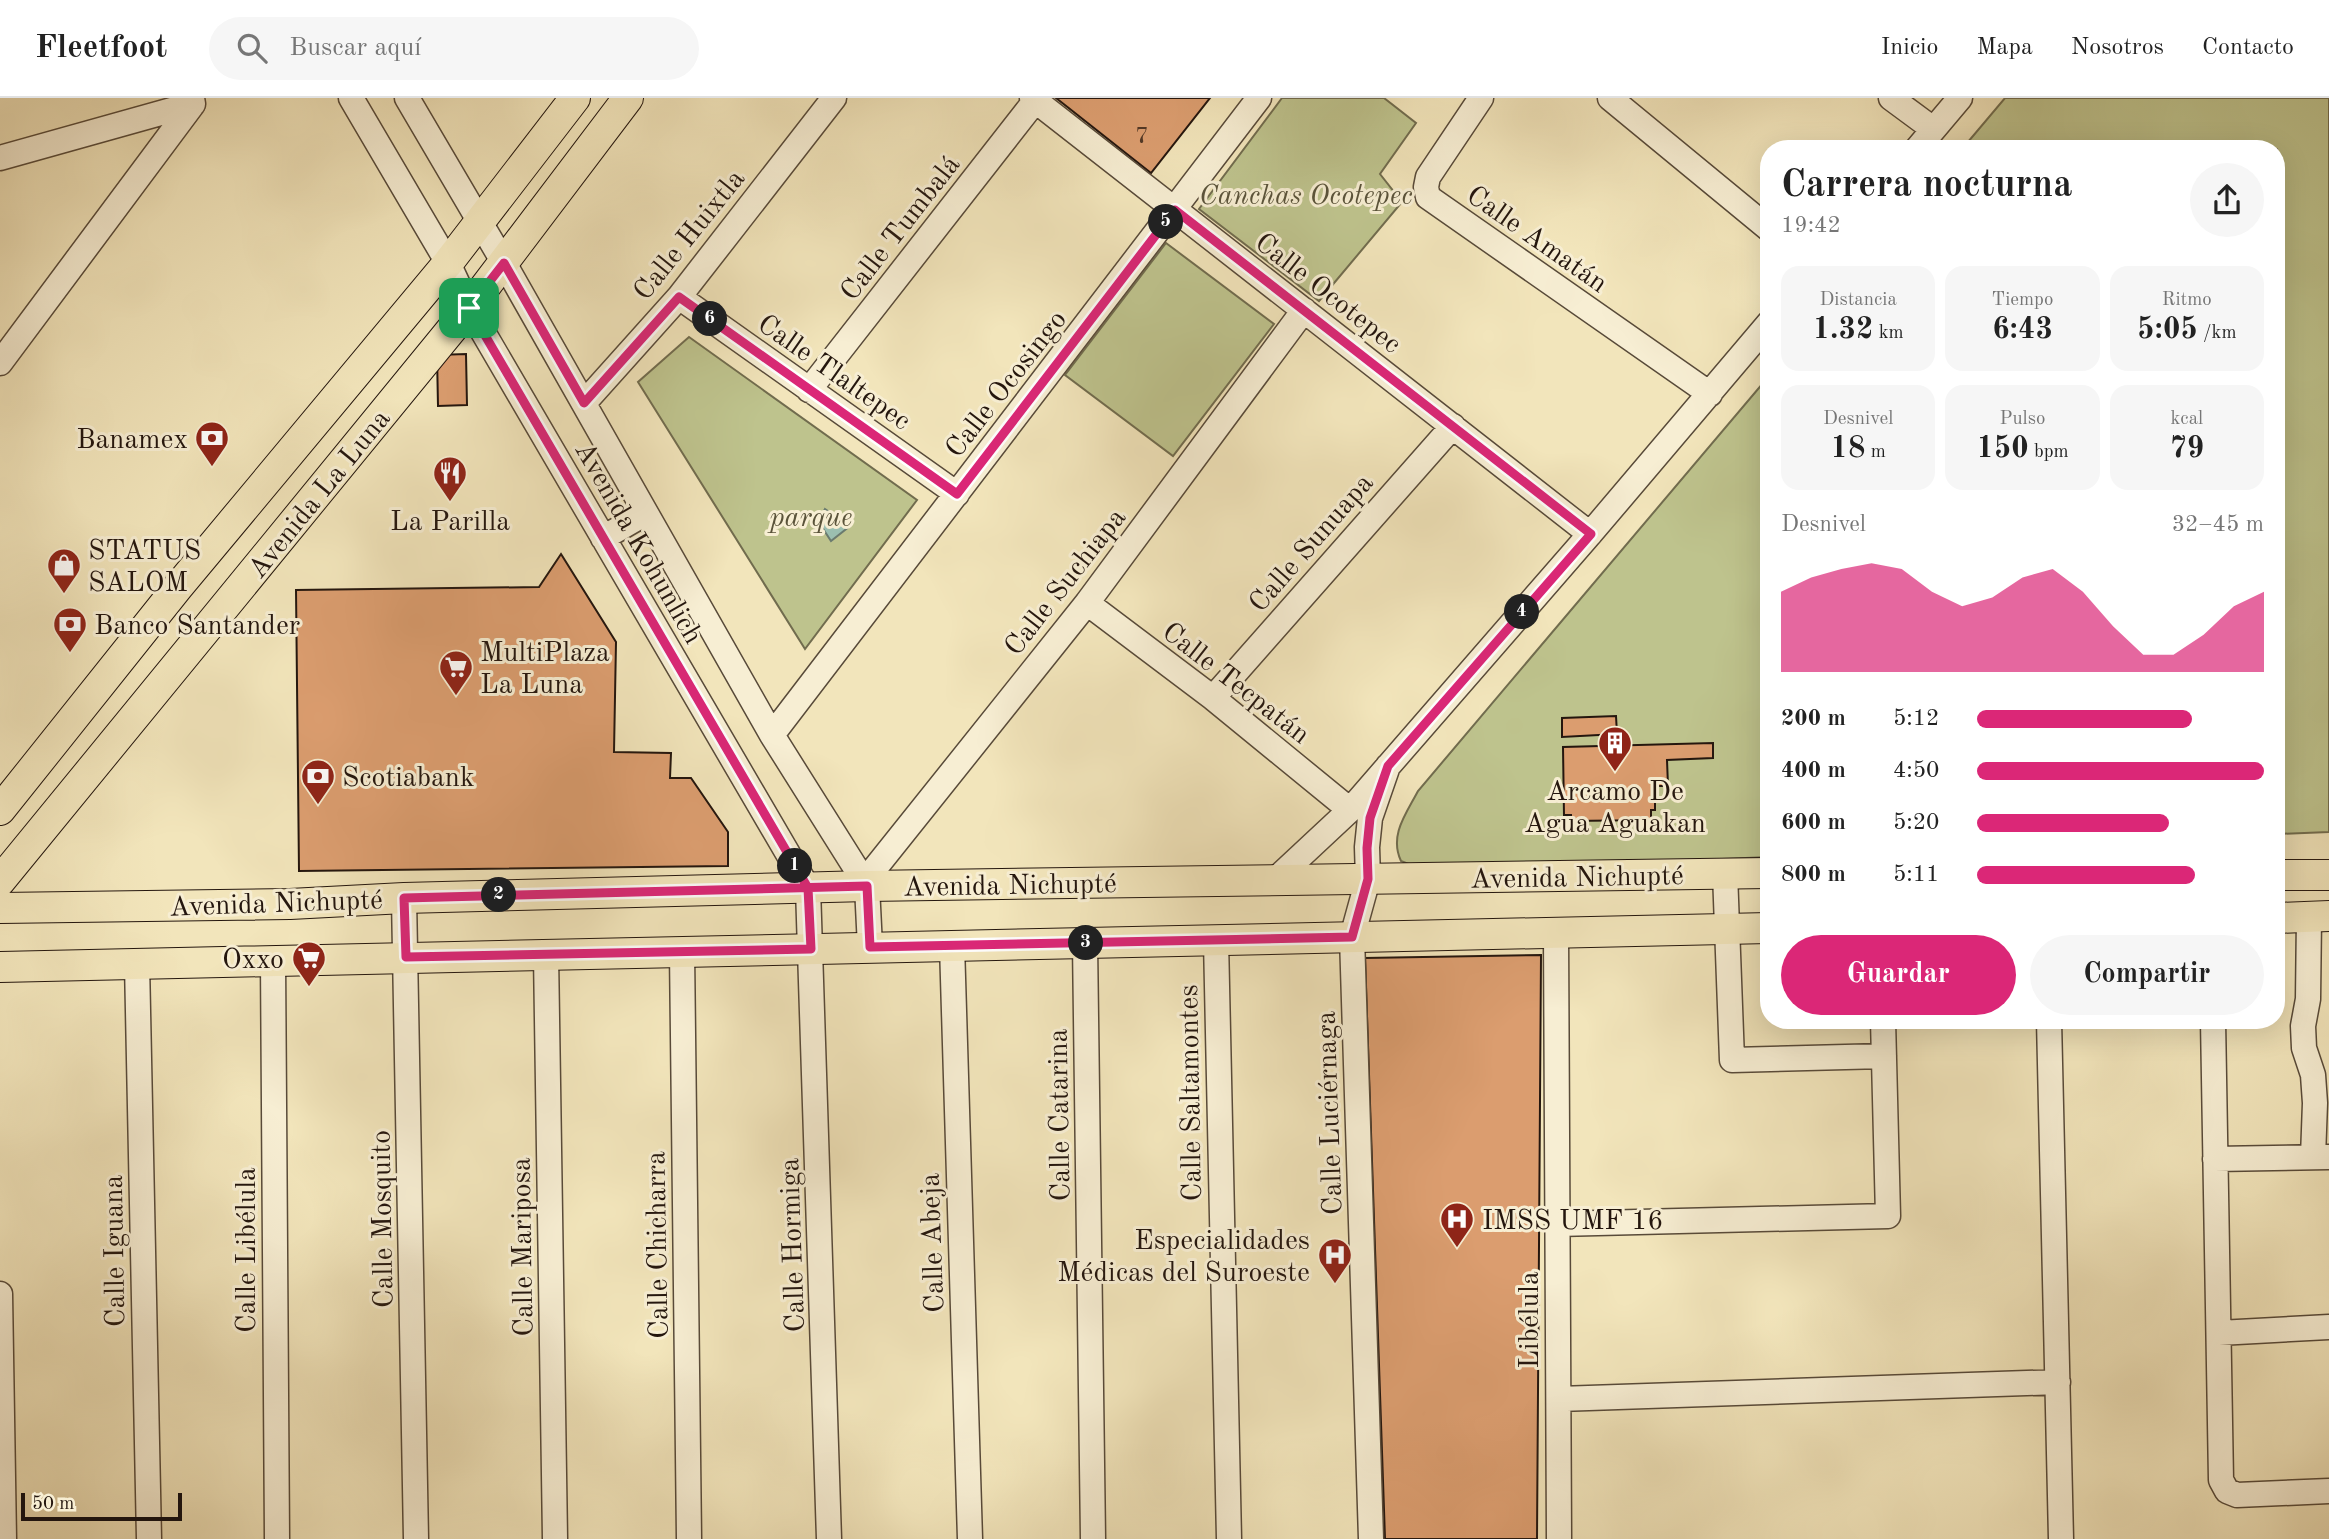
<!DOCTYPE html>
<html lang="es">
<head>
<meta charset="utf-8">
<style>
	body { margin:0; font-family:"Old Standard TT",serif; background:#f6f6f6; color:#222; height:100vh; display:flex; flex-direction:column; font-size:26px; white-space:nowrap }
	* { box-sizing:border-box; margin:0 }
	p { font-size:23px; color:#767676 }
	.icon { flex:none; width:38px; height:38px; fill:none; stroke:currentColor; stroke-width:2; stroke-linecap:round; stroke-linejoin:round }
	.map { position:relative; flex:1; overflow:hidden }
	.details { position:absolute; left:1760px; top:42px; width:525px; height:889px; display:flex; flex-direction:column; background:#fff; border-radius:28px; box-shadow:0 7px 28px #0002 }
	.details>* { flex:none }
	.scale { position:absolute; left:21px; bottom:18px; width:161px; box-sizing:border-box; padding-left:7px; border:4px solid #24160e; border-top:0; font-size:19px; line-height:24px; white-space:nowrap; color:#24160e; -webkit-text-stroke:5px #f7eed3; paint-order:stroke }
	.pin { position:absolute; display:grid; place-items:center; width:60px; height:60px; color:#fff; margin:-30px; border-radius:14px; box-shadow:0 4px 10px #0006 }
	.km { position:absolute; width:35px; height:35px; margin:-18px; border-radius:50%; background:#222; color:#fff; font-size:19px; line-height:35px; text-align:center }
	.round { display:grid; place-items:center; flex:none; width:74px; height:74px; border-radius:37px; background:#f6f6f6 }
	.overview { display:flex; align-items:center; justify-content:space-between; height:119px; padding:0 21px }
	h1 { font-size:38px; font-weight:800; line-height:52px }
	.stats { display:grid; grid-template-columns:repeat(3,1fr); gap:10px; height:119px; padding:7px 21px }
	.stats div { display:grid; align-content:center; border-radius:18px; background:#f6f6f6; text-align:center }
	.stats b { font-size:30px; font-weight:800 }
	.stats small { font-size:19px; font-weight:400 }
	.stats p { font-size:19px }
	.chart { height:196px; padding:14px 21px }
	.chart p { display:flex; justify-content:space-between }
	.chart svg { width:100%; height:126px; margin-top:7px; fill:#db2777; opacity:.7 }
	.cta { display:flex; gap:14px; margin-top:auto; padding:14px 21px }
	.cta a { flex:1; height:80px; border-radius:42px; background:#db2777; color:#fff; font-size:28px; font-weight:800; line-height:80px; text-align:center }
	.cta a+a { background:#f6f6f6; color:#222 }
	ul { padding:0 21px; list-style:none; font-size:23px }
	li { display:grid; grid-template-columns:112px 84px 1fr; align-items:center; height:52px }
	li i { height:18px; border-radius:9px; background:#db2777 }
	header { display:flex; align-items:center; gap:42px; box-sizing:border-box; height:98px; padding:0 35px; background:#fff; border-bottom:2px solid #e0e0e0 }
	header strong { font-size:33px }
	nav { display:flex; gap:38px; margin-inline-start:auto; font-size:24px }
	.search { width:490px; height:63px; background:#f6f6f6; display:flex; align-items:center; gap:18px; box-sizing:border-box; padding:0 24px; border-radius:38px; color:#767676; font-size:26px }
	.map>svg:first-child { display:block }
	.green { fill:#bec38d; stroke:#716c4e; stroke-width:2 }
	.water { fill:#9bbfb0; stroke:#6b7b6f; stroke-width:2 }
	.building { fill:#db9d6f; stroke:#24160e; stroke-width:2 }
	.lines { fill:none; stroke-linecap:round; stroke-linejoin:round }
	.minor-casing { stroke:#584a39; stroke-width:27 }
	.major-casing { stroke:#24160e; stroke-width:32 }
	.minor { stroke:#f7eed3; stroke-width:24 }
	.major { stroke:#f2e5bb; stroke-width:30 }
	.route-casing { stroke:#fff; stroke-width:14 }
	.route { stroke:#db2777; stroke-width:9 }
	.labels { text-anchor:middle; stroke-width:6; stroke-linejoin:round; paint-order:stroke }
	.number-label { font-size:24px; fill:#523826 }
	.park-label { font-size:28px; font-style:italic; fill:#5a533a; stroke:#f7eed3 }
	.street-label { font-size:28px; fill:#24160e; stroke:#f7eed3 }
	.poi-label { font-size:28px; fill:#24160e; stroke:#f7eed3; text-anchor:start }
</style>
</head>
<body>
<header>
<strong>Fleetfoot</strong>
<div class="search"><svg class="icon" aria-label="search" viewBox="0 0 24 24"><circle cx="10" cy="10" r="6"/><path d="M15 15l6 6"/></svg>Buscar aquí</div>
<nav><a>Inicio</a><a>Mapa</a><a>Nosotros</a><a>Contacto</a></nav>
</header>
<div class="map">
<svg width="2329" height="1441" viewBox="0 0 2329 1441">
	<rect width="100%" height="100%" fill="#f2e5bb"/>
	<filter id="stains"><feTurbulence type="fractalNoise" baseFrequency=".00286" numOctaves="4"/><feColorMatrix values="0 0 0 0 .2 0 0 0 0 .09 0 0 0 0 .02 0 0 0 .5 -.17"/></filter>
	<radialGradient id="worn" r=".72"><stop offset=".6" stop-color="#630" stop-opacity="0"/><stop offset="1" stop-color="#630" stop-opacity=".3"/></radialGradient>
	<path class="green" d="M1282 0H1384L1416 25 1380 76 1402 104 1319 203 1199 111Z
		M2005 0H2329V734L2277 736V51H1962Z
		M1166 145 1274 226 1173 358 1065 277Z
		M689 239 917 402 805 551 638 284Z
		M1769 278V759L1463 772 1421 771 1401 763C1389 737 1406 716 1418 693Z"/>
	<path class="water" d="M825 411 850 428 831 443 818 423Z"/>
	<path class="building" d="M1056 0H1210L1151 75Z
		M466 256 467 307 438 308 437 257Z
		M561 456 616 544 614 654 671 655 670 680H691L728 734V768L299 773 296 492 539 489Z
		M1616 618 1617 636 1562 639V620Z
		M1713 645V660L1667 662 1668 688H1655V712H1651V722L1571 723V717H1564L1563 649Z
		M1541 857 1537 1441H1385L1365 860Z"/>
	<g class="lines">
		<g class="minor-casing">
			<path id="minor" d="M351 0 448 165 469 210 808 790 829 1441
				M407 0 504 165 772 637 867 788 870 849
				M1032 0 1590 436
				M1481 0 1428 79 1426 89 1428 99 1710 296
				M1610 0 1769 131
				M1891 0 1933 31
				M1917 51 1960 0
				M0 60 193 6
				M679 199 957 396
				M0 265 193 6 192 0
				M809 292 1035 3
				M584 305 679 199 834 0
				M603 440 646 415
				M1087 505 1213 600 1350 712
				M1213 600 1453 328
				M772 637 1259 0
				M1725 775 1732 962 1884 958
				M1274 783 1350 712 1590 436 1769 225
				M864 784 1087 505 1304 212
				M404 800 416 1441
				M2309 819 2308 901 2303 928 2304 950 2313 977 2315 1005 2313 1059
				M1556 835 1559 1441
				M1216 842 1229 1441
				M1085 845 1093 1441
				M952 847 970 1441
				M682 853 689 1441
				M546 856 555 1441
				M273 862 277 1441
				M137 865 149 1441
				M2049 922 2061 1441
				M2213 922 2221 1382 2227 1393 2237 1397 2329 1393
				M2215 1061 2328 1059
				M1557 1126 1888 1118 1883 922
				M0 1196 4 1441
				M2219 1235 2329 1229
				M1559 1301 2058 1284
				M1371 1441 1352 839 1368 781 1367 749 1370 720 1388 668"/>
		</g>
		<g class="major-casing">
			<path id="major" d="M0 712 178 489 448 165 575 0
				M2277 777H2329
				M0 783 469 210 628 0
				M0 810 290 806 404 800 867 788 1769 775
				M2277 820 2329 818
				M0 869 1769 830"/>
		</g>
		<use href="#minor" class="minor"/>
		<use href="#major" class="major"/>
	</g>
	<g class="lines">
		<g class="route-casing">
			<path id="route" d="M469 210 808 790 811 851 406 859 404 800C558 796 713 792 867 788L870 849 1352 839 1368 781 1367 750 1370 720 1388 668 1591 436 1175 112 957 396 679 199 584 305 504 165 469 210"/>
		</g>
		<use href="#route" class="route"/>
	</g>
	<defs>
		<g id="bank-pin" transform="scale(1.75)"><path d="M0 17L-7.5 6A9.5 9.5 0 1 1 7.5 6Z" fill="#8f2418" stroke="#f7eed3"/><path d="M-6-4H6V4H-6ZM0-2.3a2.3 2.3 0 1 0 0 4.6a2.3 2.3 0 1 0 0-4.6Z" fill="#fff"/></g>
		<g id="restaurant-pin" transform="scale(1.75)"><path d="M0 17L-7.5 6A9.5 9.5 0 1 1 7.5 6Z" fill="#8f2418" stroke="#f7eed3"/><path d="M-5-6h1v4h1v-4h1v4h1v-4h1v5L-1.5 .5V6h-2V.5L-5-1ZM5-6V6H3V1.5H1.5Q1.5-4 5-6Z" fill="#fff"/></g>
		<g id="shop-pin" transform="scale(1.75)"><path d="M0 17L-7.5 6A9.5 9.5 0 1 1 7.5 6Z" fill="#8f2418" stroke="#f7eed3"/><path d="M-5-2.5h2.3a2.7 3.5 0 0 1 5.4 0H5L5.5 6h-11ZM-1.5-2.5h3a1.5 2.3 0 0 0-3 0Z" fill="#fff"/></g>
		<g id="supermarket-pin" transform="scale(1.75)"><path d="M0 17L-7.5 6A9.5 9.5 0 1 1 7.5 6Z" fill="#8f2418" stroke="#f7eed3"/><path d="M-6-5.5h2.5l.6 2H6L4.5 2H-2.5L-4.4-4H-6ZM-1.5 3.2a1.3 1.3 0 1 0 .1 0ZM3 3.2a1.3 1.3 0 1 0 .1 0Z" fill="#fff"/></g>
		<g id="building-pin" transform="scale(1.75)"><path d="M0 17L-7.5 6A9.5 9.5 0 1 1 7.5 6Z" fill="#8f2418" stroke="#f7eed3"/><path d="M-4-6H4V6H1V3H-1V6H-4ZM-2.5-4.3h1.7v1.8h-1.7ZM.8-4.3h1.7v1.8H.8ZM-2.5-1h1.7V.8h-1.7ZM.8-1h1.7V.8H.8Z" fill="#fff"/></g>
		<g id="hospital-pin" transform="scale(1.75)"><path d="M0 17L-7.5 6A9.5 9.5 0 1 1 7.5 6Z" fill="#8f2418" stroke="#f7eed3"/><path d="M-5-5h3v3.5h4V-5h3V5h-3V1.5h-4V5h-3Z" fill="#fff"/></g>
	</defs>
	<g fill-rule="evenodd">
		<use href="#bank-pin" x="212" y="340"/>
		<use href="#restaurant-pin" x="450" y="375"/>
		<use href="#shop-pin" x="64" y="467"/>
		<use href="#bank-pin" x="70" y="526"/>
		<use href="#supermarket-pin" x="456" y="569"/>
		<use href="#building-pin" x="1615" y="645"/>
		<use href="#bank-pin" x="318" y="678"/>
		<use href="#supermarket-pin" x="309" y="860"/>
		<use href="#hospital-pin" x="1457" y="1121"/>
		<use href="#hospital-pin" x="1335" y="1157"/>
	</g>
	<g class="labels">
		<g class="number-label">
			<text x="1142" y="45">7</text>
		</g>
		<g class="park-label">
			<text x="1306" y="106">Canchas Ocotepec</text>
			<text x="811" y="428">parque</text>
		</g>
		<g class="street-label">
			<text transform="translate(899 129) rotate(-52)" y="10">Calle Tumbalá</text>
			<text transform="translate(688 136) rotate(-51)" y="10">Calle Huixtla</text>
			<text transform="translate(1538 140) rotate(35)" y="10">Calle Amatán</text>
			<text transform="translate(1329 194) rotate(38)" y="10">Calle Ocotepec</text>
			<text transform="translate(835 273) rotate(35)" y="10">Calle Tlaltepec</text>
			<text transform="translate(1005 285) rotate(-52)" y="10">Calle Ocosingo</text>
			<text transform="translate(318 395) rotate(-51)" y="10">Avenida La Luna</text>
			<text transform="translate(640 444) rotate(60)" y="10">Avenida Kohunlich</text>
			<text transform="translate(1310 444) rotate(-49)" y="10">Calle Sunuapa</text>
			<text transform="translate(1064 483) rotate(-52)" y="10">Calle Suchiapa</text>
			<text transform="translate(1237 584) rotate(38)" y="10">Calle Tecpatán</text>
			<text transform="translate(1577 778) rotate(-1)" y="10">Avenida Nichupté</text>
			<text transform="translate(1010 786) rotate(-1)" y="10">Avenida Nichupté</text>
			<text transform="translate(276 804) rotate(-2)" y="10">Avenida Nichupté</text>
			<text transform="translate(1189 995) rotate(-91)" y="10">Calle Saltamontes</text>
			<text transform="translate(1328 1015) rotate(-92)" y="10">Calle Luciérnaga</text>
			<text transform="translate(1058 1017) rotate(-91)" y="10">Calle Catarina</text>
			<text transform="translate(381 1121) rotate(-91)" y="10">Calle Mosquito</text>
			<text transform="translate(931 1145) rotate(-92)" y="10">Calle Abeja</text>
			<text transform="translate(656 1147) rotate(-91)" y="10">Calle Chicharra</text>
			<text transform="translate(791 1147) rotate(-92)" y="10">Calle Hormiga</text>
			<text transform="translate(521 1149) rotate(-91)" y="10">Calle Mariposa</text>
			<text transform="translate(245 1152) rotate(-90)" y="10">Calle Libélula</text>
			<text transform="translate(113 1153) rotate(-91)" y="10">Calle Iguana</text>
			<text transform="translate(1528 1222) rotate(-90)" y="10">Libélula</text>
		</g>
		<g class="poi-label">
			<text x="188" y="350" text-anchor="end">Banamex</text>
			<text x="450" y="432" text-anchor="middle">La Parilla</text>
			<text x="88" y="461">STATUS<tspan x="88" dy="32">SALOM</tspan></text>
			<text x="94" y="536">Banco Santander</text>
			<text x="480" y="563">MultiPlaza<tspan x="480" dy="32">La Luna</tspan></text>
			<text x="342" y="688">Scotiabank</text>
			<text x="1615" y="702" text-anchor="middle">Arcamo De<tspan x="1615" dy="32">Agua Aguakan</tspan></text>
			<text x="284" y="870" text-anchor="end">Oxxo</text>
			<text x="1482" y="1131">IMSS UMF 16</text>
			<text x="1310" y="1151" text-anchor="end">Especialidades<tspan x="1310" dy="32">Médicas del Suroeste</tspan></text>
		</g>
	</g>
	<rect width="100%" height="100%" filter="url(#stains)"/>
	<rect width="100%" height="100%" fill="url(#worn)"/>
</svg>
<div class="scale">50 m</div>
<div class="pin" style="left:469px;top:210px;background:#1e9e55"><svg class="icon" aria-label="arrive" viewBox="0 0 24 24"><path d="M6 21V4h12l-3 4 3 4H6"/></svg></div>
<b class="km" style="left:795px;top:768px">1</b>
<b class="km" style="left:499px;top:797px">2</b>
<b class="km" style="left:1086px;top:845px">3</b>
<b class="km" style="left:1522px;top:514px">4</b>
<b class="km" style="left:1166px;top:124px">5</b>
<b class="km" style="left:710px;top:221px">6</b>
<section class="details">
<div class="overview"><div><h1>Carrera nocturna</h1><p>19:42</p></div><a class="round"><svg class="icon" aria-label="share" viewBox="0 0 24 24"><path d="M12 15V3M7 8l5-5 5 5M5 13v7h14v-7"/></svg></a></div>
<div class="stats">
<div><p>Distancia</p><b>1.32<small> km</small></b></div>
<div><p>Tiempo</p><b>6:43</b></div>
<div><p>Ritmo</p><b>5:05<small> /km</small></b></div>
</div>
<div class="stats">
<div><p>Desnivel</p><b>18<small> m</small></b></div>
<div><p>Pulso</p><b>150<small> bpm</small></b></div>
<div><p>kcal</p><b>79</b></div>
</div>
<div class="chart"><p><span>Desnivel</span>32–45 m</p>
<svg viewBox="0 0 160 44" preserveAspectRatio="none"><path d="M0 44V16L10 11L20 8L30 6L40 8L50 16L60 21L70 18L80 11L90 8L100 16L110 28L120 38L130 38L140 31L150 21L160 16V44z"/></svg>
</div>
<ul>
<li><b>200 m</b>5:12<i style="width:75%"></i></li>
<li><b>400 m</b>4:50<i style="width:100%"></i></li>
<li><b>600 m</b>5:20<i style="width:67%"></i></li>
<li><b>800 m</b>5:11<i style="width:76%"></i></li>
</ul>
<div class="cta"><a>Guardar</a><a>Compartir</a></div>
</section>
</div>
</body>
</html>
